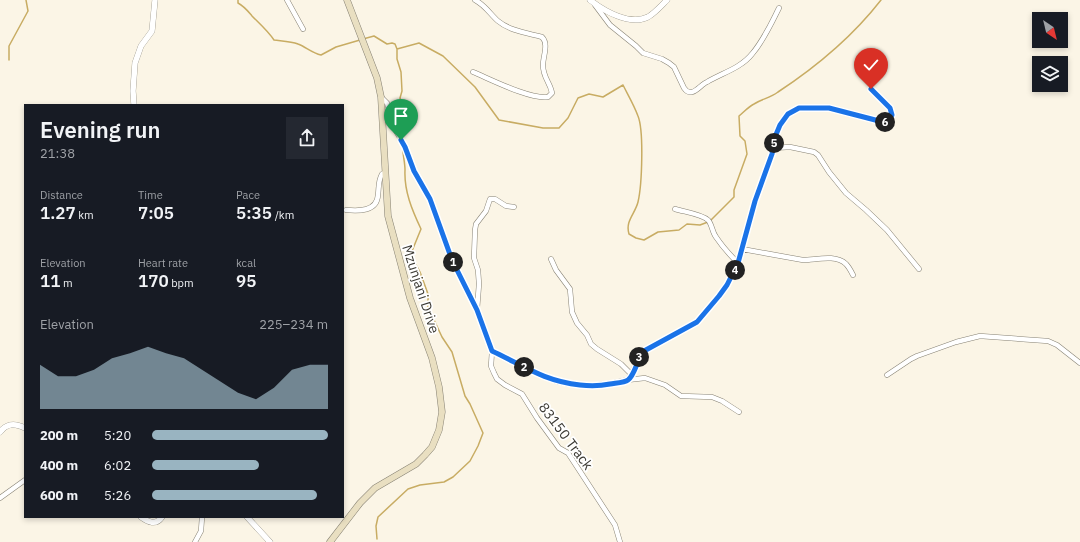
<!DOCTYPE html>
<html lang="en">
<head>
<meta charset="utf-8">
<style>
	body { margin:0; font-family:"IBM Plex Sans",sans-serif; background:#242831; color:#f1f3f6; height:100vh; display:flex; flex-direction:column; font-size:15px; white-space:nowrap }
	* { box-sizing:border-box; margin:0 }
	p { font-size:13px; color:#9ea1a6 }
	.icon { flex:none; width:22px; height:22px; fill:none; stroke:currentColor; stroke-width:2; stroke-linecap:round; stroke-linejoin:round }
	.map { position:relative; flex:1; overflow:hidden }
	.drawer { position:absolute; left:24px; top:104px; width:320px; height:414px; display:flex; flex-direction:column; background:#171b24; border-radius:0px; box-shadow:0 2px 6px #0003 }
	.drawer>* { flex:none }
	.needle { width:26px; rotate:145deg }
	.buttons { position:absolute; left:1032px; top:12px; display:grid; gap:8px }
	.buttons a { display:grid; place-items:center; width:36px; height:36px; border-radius:0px; background:#171b24; box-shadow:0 2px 6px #0003; font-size:20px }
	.pin { position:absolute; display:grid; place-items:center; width:34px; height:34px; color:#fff; margin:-41px -17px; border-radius:50% 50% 50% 0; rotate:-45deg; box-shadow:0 0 4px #0007 }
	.pin .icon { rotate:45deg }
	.km { position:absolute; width:20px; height:20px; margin:-10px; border-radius:50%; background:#222; color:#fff; font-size:11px; line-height:20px; text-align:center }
	.round { display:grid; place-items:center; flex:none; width:42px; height:42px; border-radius:0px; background:#242831 }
	.head { display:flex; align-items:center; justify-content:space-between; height:68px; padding:0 16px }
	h1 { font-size:22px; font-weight:600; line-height:30px }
	.figures { display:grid; grid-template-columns:repeat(3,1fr); gap:6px; height:68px; padding:4px 16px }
	.figures div { display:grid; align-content:center }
	.figures b { font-size:17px; font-weight:600 }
	.figures small { font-size:11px; font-weight:400 }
	.figures p { font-size:11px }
	.chart { height:112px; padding:8px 16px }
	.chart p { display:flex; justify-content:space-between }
	.chart svg { width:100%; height:72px; margin-top:4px; fill:#99b4c1; opacity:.7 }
	ul { padding:0 16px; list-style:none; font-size:13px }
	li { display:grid; grid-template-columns:64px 48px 1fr; align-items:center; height:30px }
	li i { height:10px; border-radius:5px; background:#99b4c1 }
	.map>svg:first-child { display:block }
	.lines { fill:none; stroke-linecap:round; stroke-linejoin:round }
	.stream { stroke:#c8ac63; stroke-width:1.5 }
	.minor-casing { stroke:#878274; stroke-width:5.5 }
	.tertiary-casing { stroke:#878274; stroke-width:6 }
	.secondary-casing { stroke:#878274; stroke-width:7 }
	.minor { stroke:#fff; stroke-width:4.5 }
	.tertiary { stroke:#fff; stroke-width:5.5 }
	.secondary { stroke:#e9dfc1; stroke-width:6 }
	.route-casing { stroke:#fff; stroke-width:8 }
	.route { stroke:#1a73e8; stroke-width:5 }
	.labels { text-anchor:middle; stroke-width:3.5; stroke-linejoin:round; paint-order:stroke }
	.street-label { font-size:14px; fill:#3c3a34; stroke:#fff }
</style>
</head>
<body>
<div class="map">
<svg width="1080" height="542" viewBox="0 0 1080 542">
	<rect width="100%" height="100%" fill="#fbf5e6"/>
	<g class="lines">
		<path class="stream" d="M238 0V3C245 7 247 10 252 16 260 24 268 31 274 40 282 41 291 41 298 44 306 47 312 53 321 55L336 47 360 40
			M363 39 374 36 387 44 392 43 395 44 397 49V59L401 72 402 91 400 98 404 114 403 139
			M397 49 419 43 443 56 475 87 499 120 543 128H559L568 118 578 98 589 94 603 97 623 85C628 95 634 105 638 116 644 131 642 185 638 202 635 214 625 221 629 234L636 238 644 240 658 232 679 230 687 224 700 225 708 222
			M9 60V46L28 11 26 0
			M711 220 734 197V190L747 154 745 141 740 136 739 116C744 112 748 107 754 104 762 99 770 98 778 92 816 67 853 36 881 0
			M377 539 376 526 378 517 408 489 420 485 444 482 453 477 470 461 478 446 483 433 470 404 465 396 452 352 442 337 428 307V294L420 272 414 261 412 251 421 229C412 210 404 191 405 170 405 161 402 153 403 145"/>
		<g class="minor-casing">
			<path id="minor" d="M287 0 303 29
				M595 5 610 25 636 46 643 53 662 59 669 63 674 67 684 88C686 91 688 93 692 92 697 91 702 84 707 82 722 73 741 68 752 54 764 40 771 24 779 8
				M473 72C490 79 531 100 548 97L552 93C550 82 543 78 543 65 543 56 549 44 542 37 527 33 510 31 498 21 490 14 485 5 475 0
				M381 97 387 103 396 131 404 144 414 171 430 199 452 260 477 310 492 351 491 366 494 373 497 379 505 385 522 394 537 418 559 448 568 453 615 525 620 542
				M774 148 790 147 814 152 818 155 829 172 846 193 866 210 887 230 919 269
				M675 209C685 212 701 214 708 220 712 224 712 232 716 237 722 246 730 255 738 263
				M346 210C358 211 377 212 378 195 379 187 378 181 382 174L385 173
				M742 249 803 260C816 260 835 254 846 264 849 267 851 271 853 275
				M551 259 556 270 570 289 572 312 577 323 587 335 591 344 597 349 621 364 632 375
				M477 310 479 284 478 270 474 258 475 230 476 224 486 211 490 199H495L506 206 514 207
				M492 351C511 360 529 371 548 378 573 389 602 386 627 380
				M887 375 911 359 917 356 956 342 980 336 1048 341 1057 345 1080 363
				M739 412 722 401 712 397 681 396 665 385 645 378 627 380C635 371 636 359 644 351L697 322 719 296 727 285 738 263 755 201 772 154 775 137 780 125 788 114 799 108H829L883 122 888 121 892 115 890 108 871 89
				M0 498 25 480
				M195 542 201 531 202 517"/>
		</g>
		<g class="tertiary-casing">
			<path id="tertiary" d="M590 0C604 11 630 26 648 17 655 13 661 6 667 0
				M134 105 133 91 135 63 141 46 152 31 155 0
				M0 432C7 423 15 423 25 428
				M141 517C148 522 156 526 162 517
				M247 517 270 542"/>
		</g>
		<g class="secondary-casing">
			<path id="secondary" d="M330 542 360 503 375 488 416 464 425 455 432 447 439 430 442 412 439 387 432 358 410 298 388 216 381 97 377 78 347 0"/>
		</g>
		<use href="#minor" class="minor"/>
		<use href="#tertiary" class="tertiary"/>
		<use href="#secondary" class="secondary"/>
	</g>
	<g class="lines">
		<g class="route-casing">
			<path id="route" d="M401 140 405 147 414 171 430 199 452 260 477 310 492 351C524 366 544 381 580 385 590 386 600 386 610 384 615 383 624 383 628 380 635 375 637 359 644 351L697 322 719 296 727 285 738 263 755 201 772 154 775 137 780 125 788 114 799 108H829L883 122 888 121 892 115 890 108 871 89"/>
		</g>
		<use href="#route" class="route"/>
	</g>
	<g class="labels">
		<g class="street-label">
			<text transform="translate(421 289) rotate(72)" y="5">Mzunjani Drive</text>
			<text transform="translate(566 436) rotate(53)" y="5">83150 Track</text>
		</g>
	</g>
</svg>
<div class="buttons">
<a><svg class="needle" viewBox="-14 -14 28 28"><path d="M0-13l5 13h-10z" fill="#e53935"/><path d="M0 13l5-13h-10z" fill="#9ea1a6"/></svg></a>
<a><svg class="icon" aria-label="layers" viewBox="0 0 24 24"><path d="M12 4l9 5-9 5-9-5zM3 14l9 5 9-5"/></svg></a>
</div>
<div class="pin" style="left:401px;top:140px;background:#1e9e55"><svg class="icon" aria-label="arrive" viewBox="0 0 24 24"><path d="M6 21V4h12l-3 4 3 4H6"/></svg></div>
<div class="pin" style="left:871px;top:89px;background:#d93025"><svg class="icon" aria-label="check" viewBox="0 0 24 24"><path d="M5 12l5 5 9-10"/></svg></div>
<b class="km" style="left:453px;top:262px">1</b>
<b class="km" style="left:524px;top:367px">2</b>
<b class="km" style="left:639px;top:357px">3</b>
<b class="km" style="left:735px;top:270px">4</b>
<b class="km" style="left:774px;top:143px">5</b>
<b class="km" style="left:885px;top:122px">6</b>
<section class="drawer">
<div class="head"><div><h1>Evening run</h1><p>21:38</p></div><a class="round"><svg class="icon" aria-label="share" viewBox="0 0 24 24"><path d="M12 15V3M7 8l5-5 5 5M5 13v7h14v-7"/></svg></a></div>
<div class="figures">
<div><p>Distance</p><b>1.27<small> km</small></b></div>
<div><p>Time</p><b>7:05</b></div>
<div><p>Pace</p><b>5:35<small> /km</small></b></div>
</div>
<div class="figures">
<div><p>Elevation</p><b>11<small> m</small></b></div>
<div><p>Heart rate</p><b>170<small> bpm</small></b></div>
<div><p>kcal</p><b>95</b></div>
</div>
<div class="chart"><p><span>Elevation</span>225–234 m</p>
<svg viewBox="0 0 160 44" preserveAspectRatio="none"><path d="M0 44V17L10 24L20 24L30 20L40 13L50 10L60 6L70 10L80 13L90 20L100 27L110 34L120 38L130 31L140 20L150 17L160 17V44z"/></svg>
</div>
<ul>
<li><b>200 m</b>5:20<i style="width:100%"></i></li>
<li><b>400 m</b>6:02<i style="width:61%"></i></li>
<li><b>600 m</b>5:26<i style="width:94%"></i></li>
</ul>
</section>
</div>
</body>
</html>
